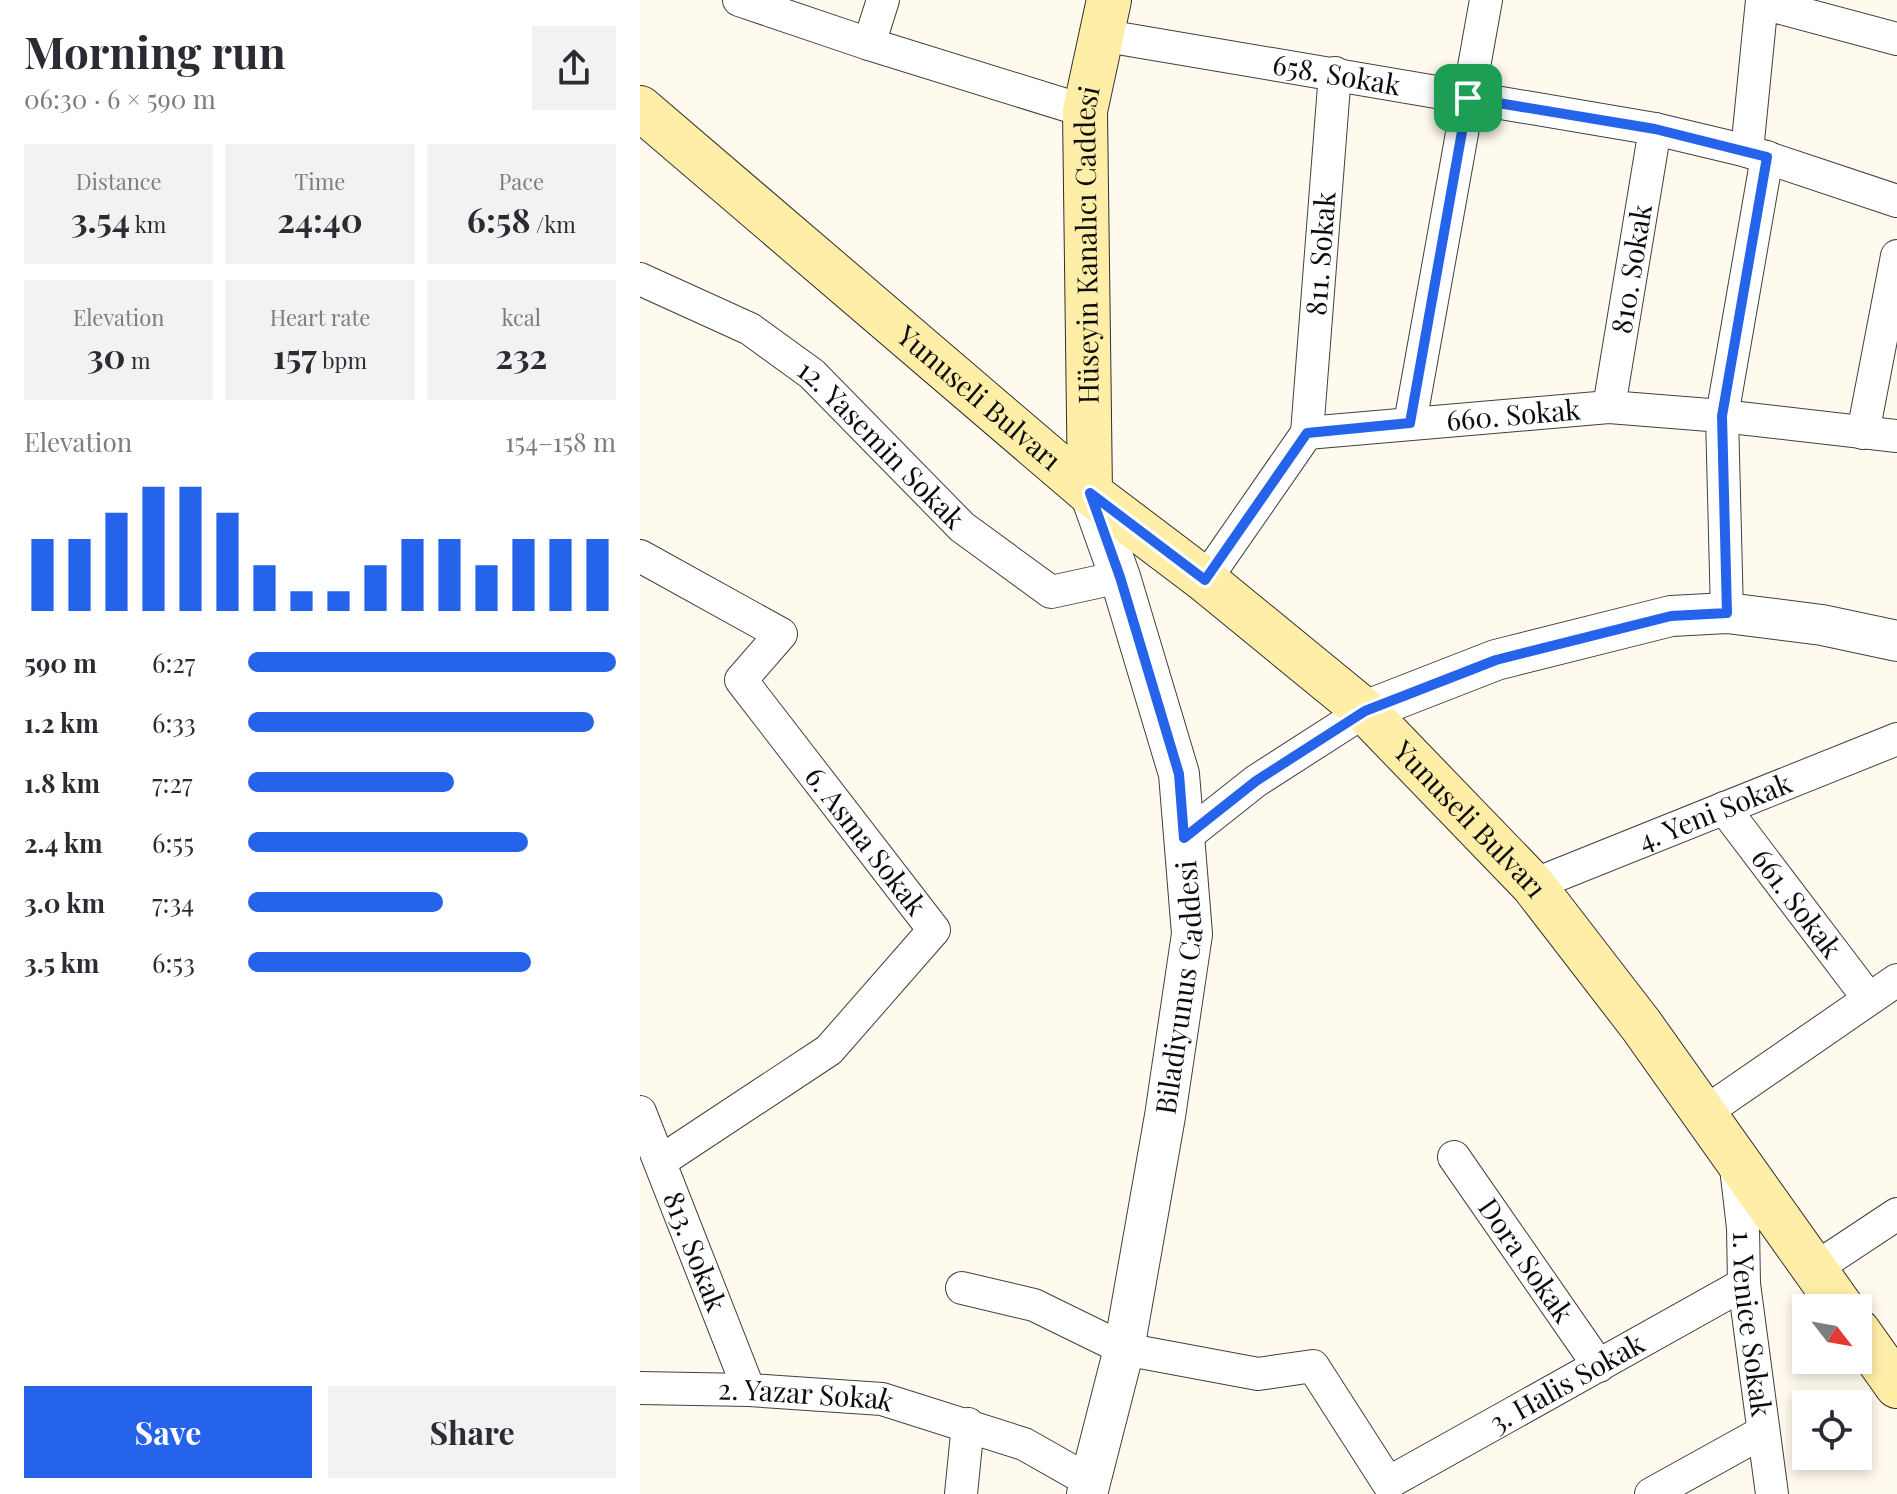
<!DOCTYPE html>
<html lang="en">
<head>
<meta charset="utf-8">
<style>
	body { margin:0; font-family:"Playfair Display",serif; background:#f2f2f3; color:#2b2b33; height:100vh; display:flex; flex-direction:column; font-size:30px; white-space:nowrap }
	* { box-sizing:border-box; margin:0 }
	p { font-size:26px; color:#7c7c81 }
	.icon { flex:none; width:44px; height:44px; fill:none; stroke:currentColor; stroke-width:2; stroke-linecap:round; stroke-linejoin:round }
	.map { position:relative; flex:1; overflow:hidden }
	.details { display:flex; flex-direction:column; background:#fff; width:640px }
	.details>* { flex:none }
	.needle { width:52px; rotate:121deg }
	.buttons { position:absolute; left:1152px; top:1294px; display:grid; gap:16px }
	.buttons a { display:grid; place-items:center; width:80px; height:80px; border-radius:0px; background:#fff; box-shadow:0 4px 12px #0003; font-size:40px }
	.pin { position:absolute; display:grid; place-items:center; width:68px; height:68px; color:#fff; margin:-34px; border-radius:16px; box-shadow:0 4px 12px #0006 }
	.round { display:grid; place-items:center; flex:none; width:84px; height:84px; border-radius:0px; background:#f2f2f3 }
	.head { display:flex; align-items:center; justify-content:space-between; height:136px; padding:0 24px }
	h1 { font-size:44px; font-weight:700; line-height:60px }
	.figures { display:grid; grid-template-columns:repeat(3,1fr); gap:12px; height:136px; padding:8px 24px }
	.figures div { display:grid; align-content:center; border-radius:0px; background:#f2f2f3; text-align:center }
	.figures b { font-size:34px; font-weight:700 }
	.figures small { font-size:22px; font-weight:400 }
	.figures p { font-size:22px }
	.chart { height:224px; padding:16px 24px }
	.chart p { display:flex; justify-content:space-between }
	.chart svg { width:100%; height:144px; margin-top:8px; stroke:#2563eb; stroke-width:6 }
	.button { display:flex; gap:16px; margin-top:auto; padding:16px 24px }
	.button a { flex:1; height:92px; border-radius:0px; background:#2563eb; color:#fff; font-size:32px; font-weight:700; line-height:92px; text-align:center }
	.button a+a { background:#f2f2f3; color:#2b2b33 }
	ul { padding:0 24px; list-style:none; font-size:26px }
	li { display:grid; grid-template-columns:128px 96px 1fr; align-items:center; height:60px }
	li i { height:20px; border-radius:10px; background:#2563eb }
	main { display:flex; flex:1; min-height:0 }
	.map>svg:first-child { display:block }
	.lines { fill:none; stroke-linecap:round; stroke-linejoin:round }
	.minor-casing { stroke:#404040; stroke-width:34 }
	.tertiary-casing { stroke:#404040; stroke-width:42 }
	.secondary-casing { stroke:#2f2f2f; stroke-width:46 }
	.minor { stroke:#fff; stroke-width:32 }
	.tertiary { stroke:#fff; stroke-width:40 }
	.secondary { stroke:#ffeea8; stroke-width:44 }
	.route-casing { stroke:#fff; stroke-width:16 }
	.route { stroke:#2563eb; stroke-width:10 }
	.labels { text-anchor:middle; stroke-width:8; stroke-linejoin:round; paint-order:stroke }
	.street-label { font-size:28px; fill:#0d0d0d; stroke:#fff }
</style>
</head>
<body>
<main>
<section class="details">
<div class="head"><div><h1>Morning run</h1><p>06:30 · 6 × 590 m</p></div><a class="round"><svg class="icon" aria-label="share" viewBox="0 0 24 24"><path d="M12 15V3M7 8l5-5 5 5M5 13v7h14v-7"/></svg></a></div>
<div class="figures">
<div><p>Distance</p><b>3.54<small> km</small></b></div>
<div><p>Time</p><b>24:40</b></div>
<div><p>Pace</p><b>6:58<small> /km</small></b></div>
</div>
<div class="figures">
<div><p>Elevation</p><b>30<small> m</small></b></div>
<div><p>Heart rate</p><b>157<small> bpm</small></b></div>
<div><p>kcal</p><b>232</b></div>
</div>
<div class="chart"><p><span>Elevation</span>154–158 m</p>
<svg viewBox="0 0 160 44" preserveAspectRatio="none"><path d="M5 44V22M15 44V22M25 44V14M35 44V6M45 44V6M55 44V14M65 44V30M75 44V38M85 44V38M95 44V30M105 44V22M115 44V22M125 44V30M135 44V22M145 44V22M155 44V22"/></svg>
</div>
<ul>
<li><b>590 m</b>6:27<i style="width:100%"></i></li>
<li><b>1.2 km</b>6:33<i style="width:94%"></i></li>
<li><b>1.8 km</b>7:27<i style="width:56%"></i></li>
<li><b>2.4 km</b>6:55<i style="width:76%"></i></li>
<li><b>3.0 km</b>7:34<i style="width:53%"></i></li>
<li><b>3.5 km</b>6:53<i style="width:77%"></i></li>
</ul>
<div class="button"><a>Save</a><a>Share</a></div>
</section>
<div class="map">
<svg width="1257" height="1494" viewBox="0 0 1257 1494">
	<rect width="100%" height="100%" fill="#fffaed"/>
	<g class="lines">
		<g class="minor-casing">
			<g id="minor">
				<path d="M99 0 229 44 445 111"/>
				<path d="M1122 3 1257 39"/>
				<path id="s1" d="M460 35 1015 129 1107 151 1257 201"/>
				<path d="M229 44 243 0"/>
				<path d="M1107 151 1122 0"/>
				<path id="s2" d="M0 279 110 329 172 374 322 527 411 592 480 577"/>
				<path id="s3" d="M969 407 1015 129"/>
				<path d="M770 423 846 0"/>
				<path id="s4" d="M667 433 695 73"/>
				<path d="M1223 433 1257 256"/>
				<path id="s5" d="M0 556 141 634 101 680 294 930 189 1050 21 1161"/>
				<path id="s6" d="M565 580 667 433 969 407 1082 416 1257 436"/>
				<path d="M1087 613 1082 416 1127 157"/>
				<path id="s7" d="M1084 808 1229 999"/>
				<path d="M544 838 616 781 725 711"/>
				<path id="s8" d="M893 885 1257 739"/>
				<path id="s9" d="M0 1112 109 1390"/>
				<path d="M1064 1113 1257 980"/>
				<path id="s10" d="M814 1157 959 1366"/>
				<path id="s11" d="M1095 1159 1103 1228 1104 1284 1132 1494"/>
				<path d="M1174 1269 1257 1214"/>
				<path id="s12" d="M322 1288 394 1305 484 1349 618 1374 673 1366 748 1483 1104 1284"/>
				<path id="s13" d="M0 1388 109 1390 242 1399 384 1444 451 1482"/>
				<path d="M321 1494 328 1424"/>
				<path d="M1011 1494 1123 1432"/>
			</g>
		</g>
		<g class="tertiary-casing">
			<g id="tertiary">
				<path d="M725 711 856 660 1031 616 1087 613 1182 625 1257 641"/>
				<path id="s14" d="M447 1494 484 1349 525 1116 552 934 539 774 480 577 450 493"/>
			</g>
		</g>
		<g class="secondary-casing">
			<g id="secondary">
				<path id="s15" d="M0 108 450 493 565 580 725 711 893 885 1001 1025 1202 1308"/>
				<path id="s16" d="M450 493 445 111 469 0"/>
				<path d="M1218 1331 1257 1386"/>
			</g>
		</g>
		<use href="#minor" class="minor"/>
		<use href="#tertiary" class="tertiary"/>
		<use href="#secondary" class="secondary"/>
	</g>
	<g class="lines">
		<g class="route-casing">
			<path id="route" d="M828 98 1015 129 1127 157 1082 416 1087 613 1031 616 856 660 725 711 616 781 544 838 539 774 480 577 450 493 565 580 667 433 770 423Z"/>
		</g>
		<use href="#route" class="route"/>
	</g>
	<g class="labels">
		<g class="street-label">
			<text dy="10" stroke="none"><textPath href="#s1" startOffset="240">658. Sokak</textPath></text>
			<text dy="10" stroke="none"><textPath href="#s16" startOffset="248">Hüseyin Kanalıcı Caddesi</textPath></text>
			<text dy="10" stroke="none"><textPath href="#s4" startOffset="180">811. Sokak</textPath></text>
			<text dy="10" stroke="none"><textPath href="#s3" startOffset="140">810. Sokak</textPath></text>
			<text dy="10" stroke="none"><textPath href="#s15" startOffset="446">Yunuseli Bulvarı</textPath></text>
			<text dy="10" stroke="none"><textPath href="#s6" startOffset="386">660. Sokak</textPath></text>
			<text dy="10" stroke="none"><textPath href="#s2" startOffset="296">12. Yasemin Sokak</textPath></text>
			<text dy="10" stroke="none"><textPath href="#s8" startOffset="196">4. Yeni Sokak</textPath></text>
			<text dy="10" stroke="none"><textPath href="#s15" startOffset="1094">Yunuseli Bulvarı</textPath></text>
			<text dy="10" stroke="none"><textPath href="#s5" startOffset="426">6. Asma Sokak</textPath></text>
			<text dy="10" stroke="none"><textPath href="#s7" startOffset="120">661. Sokak</textPath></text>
			<text dy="10" stroke="none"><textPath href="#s14" startOffset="516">Biladiyunus Caddesi</textPath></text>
			<text dy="10" stroke="none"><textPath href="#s9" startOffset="150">813. Sokak</textPath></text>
			<text dy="10" stroke="none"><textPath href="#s10" startOffset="126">Dora Sokak</textPath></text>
			<text dy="10" stroke="none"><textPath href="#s11" startOffset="166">1. Yenice Sokak</textPath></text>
			<text dy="10" stroke="none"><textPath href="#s12" startOffset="710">3. Halis Sokak</textPath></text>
			<text dy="10" stroke="none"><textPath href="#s13" startOffset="166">2. Yazar Sokak</textPath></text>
		</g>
	</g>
</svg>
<div class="buttons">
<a><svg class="needle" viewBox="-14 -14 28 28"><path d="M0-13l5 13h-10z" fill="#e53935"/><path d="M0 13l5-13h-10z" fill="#7c7c81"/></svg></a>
<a><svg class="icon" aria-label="locate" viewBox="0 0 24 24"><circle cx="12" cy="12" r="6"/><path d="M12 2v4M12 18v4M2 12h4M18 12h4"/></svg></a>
</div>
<div class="pin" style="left:828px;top:98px;background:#1e9e55"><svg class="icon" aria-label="arrive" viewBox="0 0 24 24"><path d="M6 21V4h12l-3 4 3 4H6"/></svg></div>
</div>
</main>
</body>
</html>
